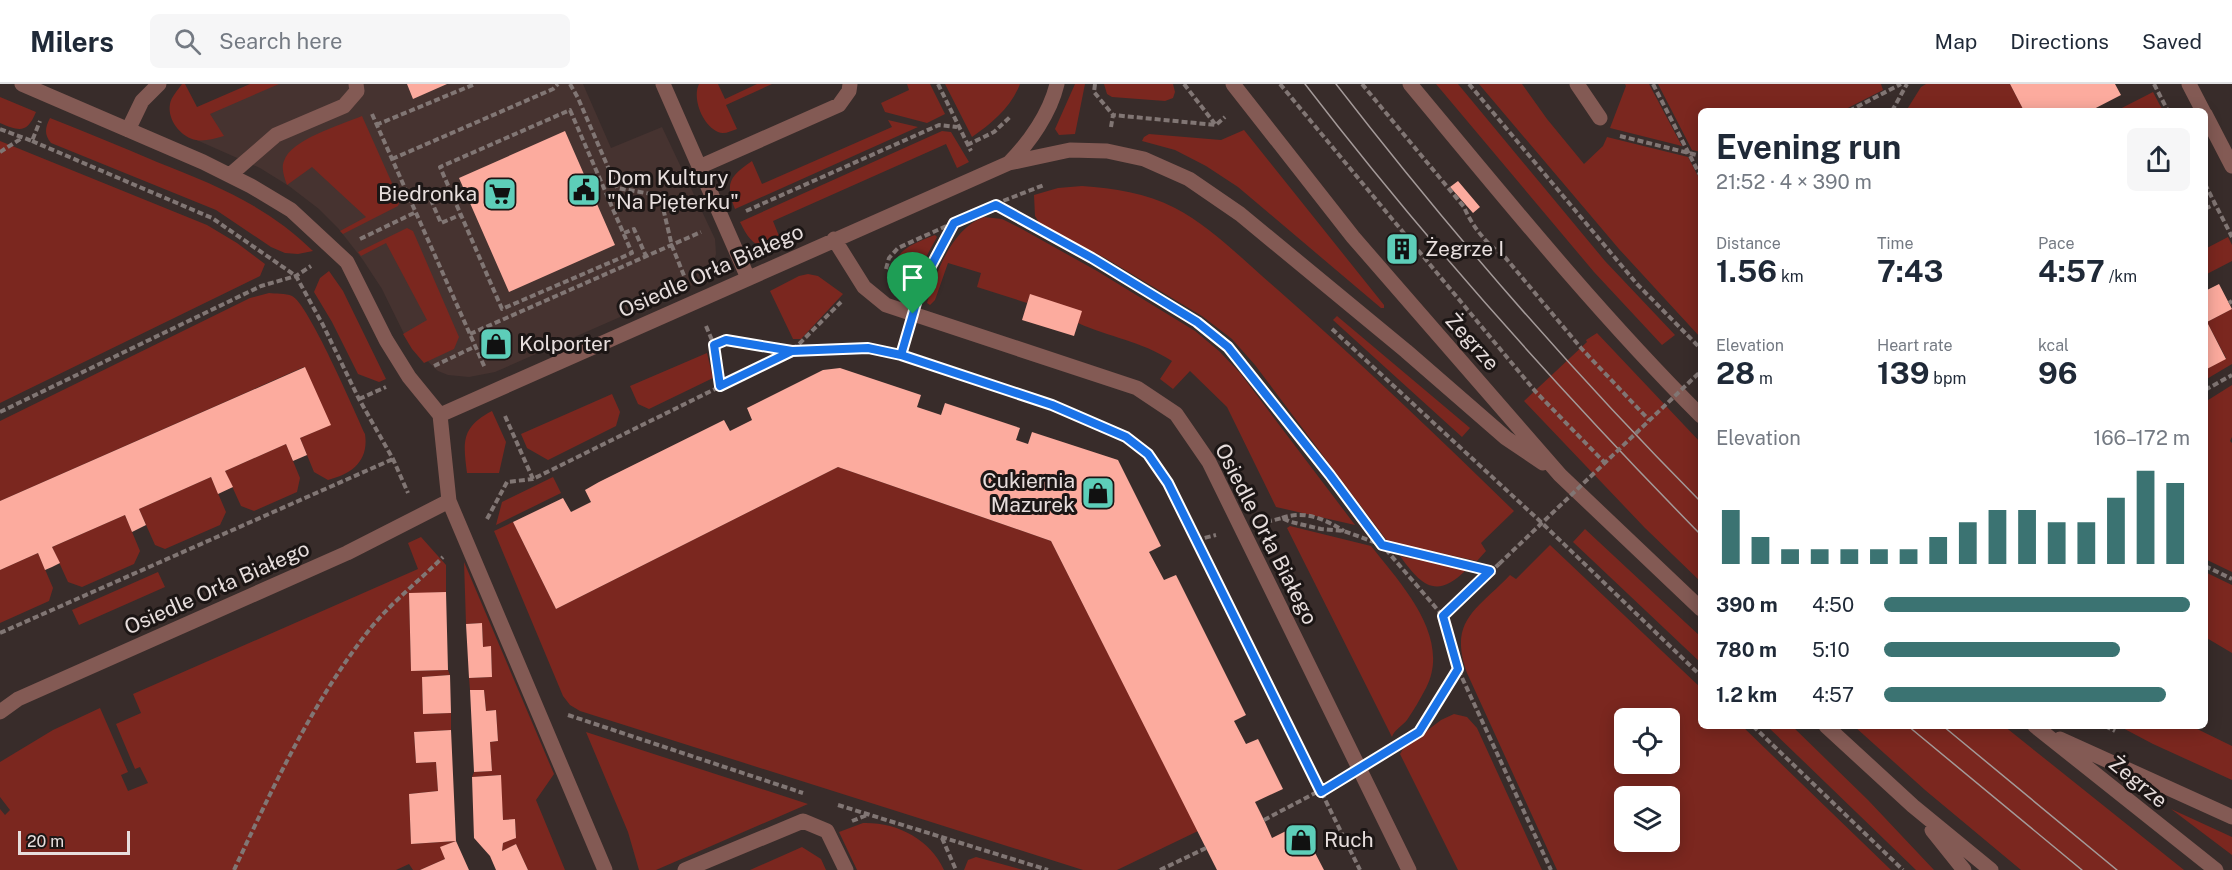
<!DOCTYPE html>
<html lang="en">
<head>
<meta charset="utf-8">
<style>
	body { margin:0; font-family:"Public Sans",sans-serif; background:#f6f6f7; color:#1f2937; height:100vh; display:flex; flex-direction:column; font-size:22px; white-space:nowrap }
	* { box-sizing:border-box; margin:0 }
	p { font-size:20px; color:#747a83 }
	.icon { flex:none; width:33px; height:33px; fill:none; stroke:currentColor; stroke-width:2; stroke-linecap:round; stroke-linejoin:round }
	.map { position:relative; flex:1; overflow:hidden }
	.panel { position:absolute; left:1698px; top:24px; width:510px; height:621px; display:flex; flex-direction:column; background:#fff; border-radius:9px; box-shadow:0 3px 15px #0003 }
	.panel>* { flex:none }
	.tools { position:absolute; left:1614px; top:624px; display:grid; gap:12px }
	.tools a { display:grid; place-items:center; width:66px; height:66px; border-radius:9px; background:#fff; box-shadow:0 3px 15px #0003; font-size:30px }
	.scale { position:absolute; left:18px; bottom:15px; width:112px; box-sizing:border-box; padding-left:6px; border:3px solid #e7dedd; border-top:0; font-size:16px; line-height:21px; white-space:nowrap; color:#e7dedd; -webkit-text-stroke:4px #1c1615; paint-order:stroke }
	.pin { position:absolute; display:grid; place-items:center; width:51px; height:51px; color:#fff; margin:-62px -26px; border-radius:50% 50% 50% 0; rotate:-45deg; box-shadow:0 0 6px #0007 }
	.pin .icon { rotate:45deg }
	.round { display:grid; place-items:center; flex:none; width:63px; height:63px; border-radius:9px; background:#f6f6f7 }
	.headline { display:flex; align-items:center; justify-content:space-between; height:102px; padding:0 18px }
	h1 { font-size:33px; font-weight:700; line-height:45px }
	.stats { display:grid; grid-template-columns:repeat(3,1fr); gap:9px; height:102px; padding:6px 18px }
	.stats div { display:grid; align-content:center }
	.stats b { font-size:30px; font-weight:700 }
	.stats small { font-size:16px; font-weight:400 }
	.stats p { font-size:16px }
	.chart { height:168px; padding:12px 18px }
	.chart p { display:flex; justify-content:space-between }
	.chart svg { width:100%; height:108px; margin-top:6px; stroke:#3b7372; stroke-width:6 }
	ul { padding:0 18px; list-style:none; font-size:20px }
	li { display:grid; grid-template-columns:96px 72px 1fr; align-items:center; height:45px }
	li i { height:15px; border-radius:8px; background:#3b7372 }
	header { display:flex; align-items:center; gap:36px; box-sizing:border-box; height:84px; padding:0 30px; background:#fff; border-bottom:2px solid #e0e1e3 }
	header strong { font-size:28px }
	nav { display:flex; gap:33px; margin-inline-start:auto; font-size:21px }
	.search { width:420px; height:54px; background:#f6f6f7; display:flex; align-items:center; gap:15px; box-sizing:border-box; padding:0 21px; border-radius:9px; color:#747a83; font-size:22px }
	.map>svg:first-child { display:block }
	.built { fill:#463330 }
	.green { fill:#7b271f; fill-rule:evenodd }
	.building { fill:#fcab9e }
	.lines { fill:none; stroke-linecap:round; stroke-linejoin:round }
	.path { stroke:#817674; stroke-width:4; stroke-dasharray:6 3; stroke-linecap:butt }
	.minor { stroke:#835a54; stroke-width:15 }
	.tram { stroke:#a49a99; stroke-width:1.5 }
	.path-bridge { stroke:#817674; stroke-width:4; stroke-dasharray:6 3; stroke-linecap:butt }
	.route-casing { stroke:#fff; stroke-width:12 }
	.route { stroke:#1a73e8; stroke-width:8 }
	.labels { text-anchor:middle; stroke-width:6; stroke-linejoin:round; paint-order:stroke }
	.poi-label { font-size:21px; fill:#e7dedd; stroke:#1c1615; text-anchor:start }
	.street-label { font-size:21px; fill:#e7dedd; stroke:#1c1615 }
</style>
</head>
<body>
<header>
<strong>Milers</strong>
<div class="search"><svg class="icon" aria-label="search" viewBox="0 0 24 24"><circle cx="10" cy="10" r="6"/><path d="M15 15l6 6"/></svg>Search here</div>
<nav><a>Map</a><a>Directions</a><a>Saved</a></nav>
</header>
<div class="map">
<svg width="2232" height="786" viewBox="0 0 2232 786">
	<rect width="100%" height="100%" fill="#382c2a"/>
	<path class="built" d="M268 0H583L611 64 662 43 715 155 716 170 711 186 702 197 495 288 469 293 448 291 438 287 409 260 382 205 363 176 338 144 319 125 289 102 260 84 183 50 176 40Z"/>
	<path class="green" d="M182 0H185L197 23 250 0H279L210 30 224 52C215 54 205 58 196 56 181 53 167 36 170 20 171 13 178 6 182 0Z
		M699 0H718L725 15 757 0H772L726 21 737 45C731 47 724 51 718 48 702 41 692 14 699 0Z
		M907 0H930L945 30 927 39 885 28 881 19 909 6Z
		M945 0H1020C1011 23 992 39 972 53Z
		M1075 0H1085L1075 50 1059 51 1055 45Z
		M1104 0H1173L1175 8 1173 14 1165 17 1112 13 1107 10Z
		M1436 0H1458L1605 177 1675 251 1662 261 1594 188Z
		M1479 0H1522L1547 35 1584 80 1603 62 1607 53 1688 73 1701 98 1700 253 1619 165Z
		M1625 0H1649L1682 62 1610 44 1626 2Z
		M1658 0H1881L1883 6 1842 27H1701V68L1692 66Z
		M1926 0H2010L2024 27H1906L1921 3Z
		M2153 8 2163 27H2116Z
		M0 13 36 28C27 50 19 47 0 39Z
		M362 32 400 117 398 122 343 150 340 147 366 133 312 83 287 101C284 93 281 84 284 77 291 55 341 41 362 32Z
		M50 34C86 48 122 63 157 78 216 101 267 122 313 167L298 170 285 169 271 163 216 126 51 59C44 50 45 44 50 34Z
		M888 36 918 43 735 125C725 99 729 93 752 77L762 100 892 43Z
		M1244 46 1384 221V224H1381L1238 103 1206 82 1175 66 1142 57 1144 53 1149 50 1221 56Z
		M942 47 951 48 969 78 957 84 946 60 773 137 783 162C759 168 750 159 740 138Z
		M0 57 207 141 237 159 265 180 260 192 0 319Z
		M1082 102C1114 104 1146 109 1175 124 1213 144 1245 178 1278 206 1359 277 1437 352 1514 427L1481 459 1486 467 1477 477 1388 458 1255 281 1232 255 1202 232 1105 174 1040 140 1035 132 1034 111 1058 104Z
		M984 133 1002 135 1020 144 1097 187 1195 247 1219 267 1240 289 1355 441 1276 423 1227 323 1190 287 1173 305 1160 295 1172 277C1139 256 1111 254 1078 239 1061 231 1046 220 1030 211L1027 219 977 203 981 189 948 179 935 216 930 221 927 219C936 189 951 145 984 133Z
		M407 144 413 147 459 253 454 265 424 279 412 265 403 250 427 236 386 159 361 172 358 168Z
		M935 151 937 153 925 175 915 198 898 189C888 167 918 158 935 151Z
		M2228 153 2232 161V177L2205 191V165Z
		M329 187 343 207 386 295 379 298 358 290 332 238 314 208 320 194Z
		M808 190 818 192 843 210 801 255H793L770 207 799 192Z
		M269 209C275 210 286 209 292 212 308 219 355 328 365 350 369 377 352 390 328 396L314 388 300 354 330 341 304 283 0 417V337L250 214Z
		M2232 225V280L2205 296V286L2226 274 2207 238Z
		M1337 232 1470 344 1462 353 1333 236Z
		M1597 249 1701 359V498L1645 444 1524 317 1587 258 1586 256Z
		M707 269 713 294 649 325 638 320 630 302Z
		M2232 301V353L2230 357 2232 359V488L2205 475V318Z
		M612 310 620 328 616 342 548 376 527 364 521 350Z
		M492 327 506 358 499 389H467C463 358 461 343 492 327Z
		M286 360 300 394 297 408 254 427 241 422 225 387Z
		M838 383 1051 457 1198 747 1117 786H1083L580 627 570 621 563 612 494 447 513 438 556 525Z
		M211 393 226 428 220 441 165 465 155 461 139 425Z
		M553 393 561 409 496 441 502 418Z
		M125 431 140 467 134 480 82 503 68 498 52 463Z
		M1290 442 1371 462C1401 500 1452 553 1426 604 1420 615 1414 626 1407 636 1402 642 1394 646 1392 653L1287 444Z
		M1585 445 1701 553V579L1573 458Z
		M421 453 446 481V508L409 510 411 587 448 586 450 591 422 593 423 630 451 629V646L414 648 416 679 436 678 438 707 409 710 411 760 456 757 441 763 445 775 420 786H413L409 780 396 786H0V725L5 731 10 726 0 713V678L53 646 100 624 128 688 121 691 128 707 148 699 140 683 135 685 116 640 141 629 133 610 418 485 408 459Z
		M1550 461 1701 604V642H1742L1891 786H1557L1467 589C1448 536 1477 526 1510 491L1516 495ZM1624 634H1670V680H1624ZM1624 712H1670V758H1624Z
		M38 469 53 504 49 517 0 539V486Z
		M1400 472 1466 486C1436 516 1421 501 1400 472Z
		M464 478 554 690 536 716 565 786H528L516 760 502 767 503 759 516 753 515 735 503 736 500 691 472 693 474 688 492 687 490 658 498 657 496 626 486 627 484 606H470L469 594 492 593 491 563H483L482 539 466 540Z
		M158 488 165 503 79 541 72 526Z
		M2205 488 2232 501V569L2205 553Z
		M1454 630 1467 633 1477 644 1542 786H1458L1400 670 1403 665 1441 636Z
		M1767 642H1792L1868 716 1934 786H1916Z
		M1854 642H2004L2184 786H2021L1925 706Z
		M2119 642H2191L2232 662V696L2153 660Z
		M586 648 808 720 656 786H639L628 748Z
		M2171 725 2232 753V771Z
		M863 739C897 738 930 755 944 786H857L839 748Z
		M802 763 821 775 826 786H750Z
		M976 773 1023 786H964L968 776Z"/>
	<path class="building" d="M407 0H447L413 15Z
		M2010 0H2115L2121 11 2090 27H2024Z
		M565 47 615 161 509 208 459 94Z
		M1458 97 1480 123 1473 129 1450 103Z
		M1395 149 1417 175 1409 181 1387 156Z
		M2219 200 2232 225 2207 238 2226 275 2205 286V207Z
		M1030 210 1082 227 1074 252 1022 236Z
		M501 248 508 265 492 272 485 255Z
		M305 283 331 341 300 354 307 371 293 377 286 360 225 387 233 403 218 410 211 393 139 425 146 441 132 448 125 431 52 463 60 479 52 483 45 486 38 469 0 486V417Z
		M840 284 921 311 917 323 941 331 945 319 1020 344 1016 356 1028 360 1032 348 1118 376 1161 462 1149 468 1164 496 1176 491 1246 631 1234 637 1246 660 1258 655 1283 705 1255 718 1264 736 1272 754 1300 740 1324 786H1217L1051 457 838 383 556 525 513 438 563 414 571 428 591 418 585 406 599 398 724 336 730 347 752 336 747 324 823 286Z
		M446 508 448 586 411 587 409 509Z
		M482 539 483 563 491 562 492 593 469 594 466 540Z
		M450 591 451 629 423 630 422 593Z
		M470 606H484L486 627 496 626 498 657 490 658 492 687 474 688Z
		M451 646 456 757 411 760 409 710 438 707 436 678 416 679 414 648Z
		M501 691 503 736 515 735 516 754 503 759 502 767 516 760 528 786H496L490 772 474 754 472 693Z
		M456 757 469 786H420L445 775 440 763Z"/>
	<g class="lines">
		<path class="path" d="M570 0 578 14 617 104 657 111 663 124 672 162 685 194
			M938 0 971 67
			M1095 0 1094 8 1113 31
			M1184 0 1215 40
			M1280 0 1535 307 1605 379
			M1362 0 1464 123C1472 142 1487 161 1504 172L1581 264 1649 336
			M1469 0 1637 200 1701 265
			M1653 0 1701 93
			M2154 0 2168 27
			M570 26 632 169 502 225 440 83Z
			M1849 27 1901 0
			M1892 27 1907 0
			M372 30 485 284
			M376 41 475 0
			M1111 43 1113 31 1216 41 1225 33
			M0 45 32 57 40 37
			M1620 52 1701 72
			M32 57 212 134 296 192 323 241 359 315 393 375 408 409
			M967 61 994 48 1010 33
			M0 68 22 54
			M392 75 553 5 558 0
			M2205 100 2232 153
			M427 107 441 139 460 131
			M995 120 1044 101
			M2205 125 2215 120
			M746 127 939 41 957 43
			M624 149 634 145 646 172
			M360 155 416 128
			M886 185 889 174 898 164 953 139
			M920 204 954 139 996 121 1092 174 1197 238 1228 263 1330 391 1382 461 1443 532 1458 585 1551 786
			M2229 219 2232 217
			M706 242 714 261 720 302
			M1332 245 1542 439 1701 592
			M470 250 701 148
			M714 261 726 256 792 267 841 218
			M901 271 906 255
			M434 282 476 262
			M2205 306 2232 291
			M359 315 386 303
			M0 328 261 202 296 192 311 182
			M505 332 533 395 792 267 869 264 901 271 1052 321 1096 339 1126 353 1148 370 1168 399 1360 786
			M1282 434C1304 426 1325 435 1344 447
			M487 435 507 398 533 395
			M1266 438 1282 434 1291 438 1321 445 1344 447 1382 461 1490 487
			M1196 456 1216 451
			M2205 482 2232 495
			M1443 532 1499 480
			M0 549 393 375
			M568 631 803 709
			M1753 642 1903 786
			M2105 642 2115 647
			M1380 671 1419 648 1458 585
			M838 721 1048 786
			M1264 736 1336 698
			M852 737 867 731
			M942 754 956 786
			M234 786C272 705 311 621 366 550 388 521 417 499 443 473
			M1160 786 1206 764"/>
		<path class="minor" d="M22 0 203 78 251 102 291 126 347 178 386 256 409 293 440 331 449 417 605 786
			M663 0 748 194
			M1233 0 1353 153 1560 391 1701 525
			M1410 0C1504 113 1597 228 1701 332
			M1577 0 1600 34
			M2189 0 2203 27
			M2205 30 2232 82
			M128 46 142 17 159 0
			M1009 79 1070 66 1107 67 1144 75 1189 95 1240 130 1406 267 1506 354 1543 379
			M699 83 839 21 849 7 850 0
			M230 91 276 51 344 22 357 7 356 0
			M834 155 864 203 886 221 1137 304 1176 330 1209 378 1409 786
			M440 331 1009 79C1030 58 1050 29 1057 0
			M0 628 18 615 347 469 449 417
			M1826 642 1913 722 1991 786
			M2035 642 2216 786
			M2060 655 2232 733
			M1932 746 1964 786
			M685 786 803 737 827 747 846 786"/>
		<path class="tram" d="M1305 0C1427 159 1561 308 1701 451
			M1336 0C1449 146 1570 286 1701 418
			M1908 642 2082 786
			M1943 642 2117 786"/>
		<path class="path-bridge" d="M1499 480 1701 287"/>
	</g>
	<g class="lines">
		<g class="route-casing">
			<path id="route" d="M913 230 901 271 868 264 792 267 720 302 714 261 726 256 792 267 868 264 901 271 1052 321 1126 353 1148 370 1168 399 1321 708 1419 648 1458 585 1443 532 1490 487 1382 461 1330 391 1228 263 1197 238 1092 174 996 121 954 139 921 201 913 230"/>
		</g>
		<use href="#route" class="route"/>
	</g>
	<defs>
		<g id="civic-square" transform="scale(1.725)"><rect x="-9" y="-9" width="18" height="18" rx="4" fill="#5dceb9" stroke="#1c1615"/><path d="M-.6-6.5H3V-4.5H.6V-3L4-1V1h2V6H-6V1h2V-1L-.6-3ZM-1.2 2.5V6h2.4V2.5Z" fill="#111"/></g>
		<g id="supermarket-square" transform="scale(1.725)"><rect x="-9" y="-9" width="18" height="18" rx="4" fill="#5dceb9" stroke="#1c1615"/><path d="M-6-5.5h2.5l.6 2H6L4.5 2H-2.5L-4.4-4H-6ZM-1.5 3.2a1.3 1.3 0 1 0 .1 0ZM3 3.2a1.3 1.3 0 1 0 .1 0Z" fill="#111"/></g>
		<g id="building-square" transform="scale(1.725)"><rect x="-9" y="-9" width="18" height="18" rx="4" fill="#5dceb9" stroke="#1c1615"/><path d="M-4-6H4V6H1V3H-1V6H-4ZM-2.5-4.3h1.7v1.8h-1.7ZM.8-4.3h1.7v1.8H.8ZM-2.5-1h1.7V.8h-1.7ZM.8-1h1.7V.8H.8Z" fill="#111"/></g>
		<g id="shop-square" transform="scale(1.725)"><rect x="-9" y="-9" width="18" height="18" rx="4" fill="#5dceb9" stroke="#1c1615"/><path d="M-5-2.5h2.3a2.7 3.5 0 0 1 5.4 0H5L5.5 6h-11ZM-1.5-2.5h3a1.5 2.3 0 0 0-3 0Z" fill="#111"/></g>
	</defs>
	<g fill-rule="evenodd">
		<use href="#civic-square" x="584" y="106"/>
		<use href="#supermarket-square" x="500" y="110"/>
		<use href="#building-square" x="1402" y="165"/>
		<use href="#shop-square" x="496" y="260"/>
		<use href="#shop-square" x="1098" y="409"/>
		<use href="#shop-square" x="1301" y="756"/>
	</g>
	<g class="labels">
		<g class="poi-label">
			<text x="607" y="101">Dom Kultury<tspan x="607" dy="24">"Na Pięterku"</tspan></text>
			<text x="477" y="117" text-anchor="end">Biedronka</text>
			<text x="1425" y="172">Żegrze I</text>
			<text x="519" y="267">Kolporter</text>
			<text x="1075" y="404" text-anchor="end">Cukiernia<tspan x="1075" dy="24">Mazurek</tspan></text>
			<text x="1324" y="763">Ruch</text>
		</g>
		<g class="street-label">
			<text transform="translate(711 187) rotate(-24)" y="7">Osiedle Orła Białego</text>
			<text transform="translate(1472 258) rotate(48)" y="7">Żegrze</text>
			<text transform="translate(1266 450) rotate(63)" y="7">Osiedle Orła Białego</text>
			<text transform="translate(217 504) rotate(-24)" y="7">Osiedle Orła Białego</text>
			<text transform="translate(2138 698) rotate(39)" y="7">Żegrze</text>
		</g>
	</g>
</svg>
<div class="tools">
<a><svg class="icon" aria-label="locate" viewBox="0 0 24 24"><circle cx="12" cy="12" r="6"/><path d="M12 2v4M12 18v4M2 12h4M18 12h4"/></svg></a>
<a><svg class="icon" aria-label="layers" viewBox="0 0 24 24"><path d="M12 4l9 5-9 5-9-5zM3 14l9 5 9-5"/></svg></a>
</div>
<div class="scale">20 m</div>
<div class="pin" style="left:913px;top:230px;background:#1e9e55"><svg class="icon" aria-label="arrive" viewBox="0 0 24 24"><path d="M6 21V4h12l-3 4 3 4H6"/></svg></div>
<section class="panel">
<div class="headline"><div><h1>Evening run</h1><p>21:52 · 4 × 390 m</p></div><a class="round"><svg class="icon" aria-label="share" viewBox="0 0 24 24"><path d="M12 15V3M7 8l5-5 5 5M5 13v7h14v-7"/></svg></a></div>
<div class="stats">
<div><p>Distance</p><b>1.56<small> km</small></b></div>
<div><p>Time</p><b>7:43</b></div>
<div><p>Pace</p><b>4:57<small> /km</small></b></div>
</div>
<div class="stats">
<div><p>Elevation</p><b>28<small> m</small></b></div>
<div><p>Heart rate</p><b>139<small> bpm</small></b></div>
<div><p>kcal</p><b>96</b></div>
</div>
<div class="chart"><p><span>Elevation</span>166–172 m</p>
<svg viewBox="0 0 160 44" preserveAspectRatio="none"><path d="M5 44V22M15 44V33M25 44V38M35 44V38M45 44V38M55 44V38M65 44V38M75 44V33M85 44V27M95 44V22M105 44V22M115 44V27M125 44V27M135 44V17M145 44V6M155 44V11"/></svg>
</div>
<ul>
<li><b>390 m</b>4:50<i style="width:100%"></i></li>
<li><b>780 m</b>5:10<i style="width:77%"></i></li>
<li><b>1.2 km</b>4:57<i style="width:92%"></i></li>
</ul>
</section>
</div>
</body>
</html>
